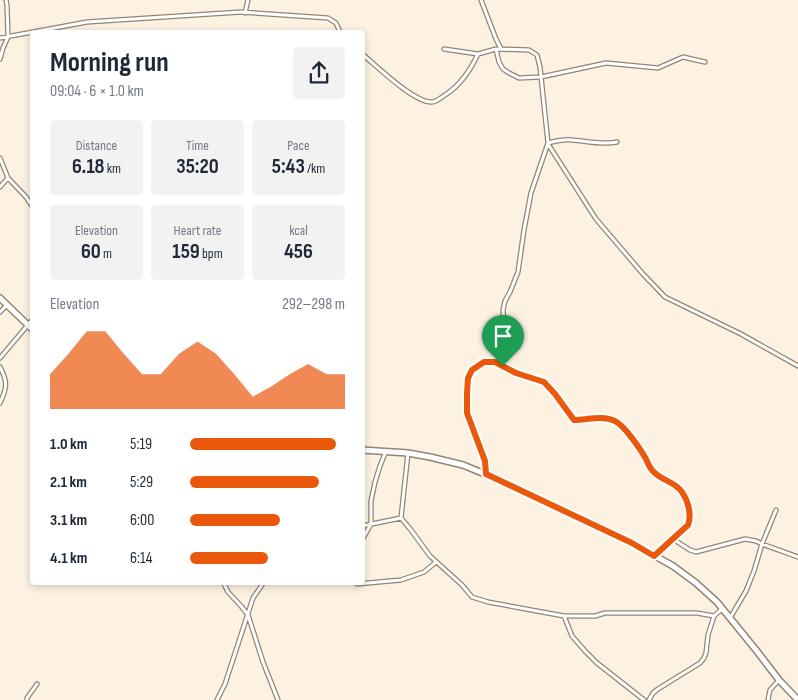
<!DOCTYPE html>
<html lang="en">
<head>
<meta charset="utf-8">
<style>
	body { margin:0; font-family:"Sofia Sans Condensed",sans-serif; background:#f2f2f3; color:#1f2937; height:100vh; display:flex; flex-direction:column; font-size:19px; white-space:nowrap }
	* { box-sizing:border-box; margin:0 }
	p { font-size:16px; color:#747a83 }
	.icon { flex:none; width:28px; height:28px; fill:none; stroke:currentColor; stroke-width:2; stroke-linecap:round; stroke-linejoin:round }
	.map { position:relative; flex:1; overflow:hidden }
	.details { position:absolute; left:30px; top:30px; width:335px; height:555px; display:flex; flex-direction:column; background:#fff; border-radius:5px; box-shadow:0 2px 8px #0003 }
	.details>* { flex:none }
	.pin { position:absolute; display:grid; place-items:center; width:42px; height:42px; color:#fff; margin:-51px -21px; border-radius:50% 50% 50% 0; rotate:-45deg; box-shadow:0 0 5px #0007 }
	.pin .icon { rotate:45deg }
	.round { display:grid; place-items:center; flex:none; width:52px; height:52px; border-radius:5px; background:#f2f2f3 }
	.headline { display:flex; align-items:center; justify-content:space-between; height:85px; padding:0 20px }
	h1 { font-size:28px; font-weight:700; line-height:38px }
	.stats { display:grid; grid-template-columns:repeat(3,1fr); gap:8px; height:85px; padding:5px 20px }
	.stats div { display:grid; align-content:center; border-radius:5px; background:#f2f2f3; text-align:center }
	.stats b { font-size:21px; font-weight:700 }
	.stats small { font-size:14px; font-weight:400 }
	.stats p { font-size:14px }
	.chart { height:140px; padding:10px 20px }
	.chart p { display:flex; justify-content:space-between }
	.chart svg { width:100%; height:90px; margin-top:5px; fill:#ea580c; opacity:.7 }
	ul { padding:0 20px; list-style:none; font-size:16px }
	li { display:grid; grid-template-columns:80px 60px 1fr; align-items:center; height:38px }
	li i { height:12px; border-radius:6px; background:#ea580c }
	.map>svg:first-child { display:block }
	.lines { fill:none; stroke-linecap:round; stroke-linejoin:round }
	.street-casing { stroke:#928573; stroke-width:5.5 }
	.primary-casing { stroke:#928573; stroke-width:8 }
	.street { stroke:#fff; stroke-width:3 }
	.primary { stroke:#fff; stroke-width:5 }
	.route-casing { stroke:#fff; stroke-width:10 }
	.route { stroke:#ea580c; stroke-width:6 }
</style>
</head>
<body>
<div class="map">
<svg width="798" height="700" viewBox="0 0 798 700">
	<rect width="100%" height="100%" fill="#fdf2e1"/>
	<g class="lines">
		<g class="street-casing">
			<path id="street" d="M481 0 496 39 501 49
				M245 13 248 0
				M0 38 87 22 241 12 328 18 336 23 340 32
				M444 49 478 54 496 49 529 50 537 55 540 67 548 143 531 193 524 230 518 272 510 292 505 301 503 310 506 342 503 366
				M496 49 499 62 503 69 509 73 519 78 541 77 606 63 658 68 683 57 705 62
				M362 54C377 66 414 103 432 102 437 102 443 96 448 93 462 83 471 69 478 54
				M0 59 3 48 8 37 7 5 6 0
				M548 143C556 141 564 139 572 140 587 141 602 145 617 142
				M548 144 596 219 643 274 665 297 741 334 798 366
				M0 158 8 178 26 197 32 206
				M0 187 8 178
				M0 312 7 305
				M0 358 32 320
				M0 367C8 382 7 388 0 403
				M486 474 485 461 467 413V387L468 378 472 370 479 365 484 362H495L516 373 543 382 555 394 574 420C587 420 603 415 615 421 624 425 641 450 646 459 648 463 649 467 652 470 659 480 675 481 682 492 688 501 692 514 688 525L654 555
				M401 518 411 530 430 556 462 585 472 597 488 602 564 616H595L605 613H697L714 616
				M362 526 401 518 408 453
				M673 539 690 550 696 552 745 539 756 541 762 544 798 557
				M362 540 371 524V501L375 482 380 466 386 451
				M223 582 228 592 241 606 248 615 263 662 278 700
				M354 582 357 584 401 580 424 572 436 562
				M564 616 572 636 585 651 597 663 644 700
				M730 618 746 591 754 571 762 544 776 510
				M27 700V698L37 684
				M217 700 225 684 253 598 264 582
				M649 700 653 693 658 689 700 663 704 658 706 653 708 635 714 616 722 609
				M768 700 770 690 779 680"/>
		</g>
		<g class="primary-casing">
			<path id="primary" d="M0 298 32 329
				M362 450 408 453 430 457 463 465 502 481 632 543 673 566 696 583 717 602 756 650 779 680 798 700"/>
		</g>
		<use href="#street" class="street"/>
		<use href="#primary" class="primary"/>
	</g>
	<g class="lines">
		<g class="route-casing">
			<path id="route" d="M484 362H495L516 373 544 382 555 394 574 420C587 420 603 415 615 421 624 425 641 450 646 459 648 463 649 467 652 470 659 480 675 481 682 492 688 501 692 514 688 525L654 556 632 543 486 474 485 461 467 413V393L468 378 472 370Z"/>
		</g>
		<use href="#route" class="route"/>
	</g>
</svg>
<div class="pin" style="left:503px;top:366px;background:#1e9e55"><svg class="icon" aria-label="arrive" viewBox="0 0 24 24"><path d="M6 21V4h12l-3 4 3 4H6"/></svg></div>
<section class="details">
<div class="headline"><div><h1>Morning run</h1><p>09:04 · 6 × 1.0 km</p></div><a class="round"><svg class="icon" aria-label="share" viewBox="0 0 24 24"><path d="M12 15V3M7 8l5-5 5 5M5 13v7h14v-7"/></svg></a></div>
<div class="stats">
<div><p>Distance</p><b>6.18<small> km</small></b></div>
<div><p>Time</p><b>35:20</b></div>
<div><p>Pace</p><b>5:43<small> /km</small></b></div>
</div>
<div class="stats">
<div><p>Elevation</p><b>60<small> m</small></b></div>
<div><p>Heart rate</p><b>159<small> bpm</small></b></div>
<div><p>kcal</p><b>456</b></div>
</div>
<div class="chart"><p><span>Elevation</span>292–298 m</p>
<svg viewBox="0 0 160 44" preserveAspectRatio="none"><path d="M0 44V27L10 17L20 6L30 6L40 17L50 27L60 27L70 17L80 11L90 17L100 27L110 38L120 33L130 27L140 22L150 27L160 27V44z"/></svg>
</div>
<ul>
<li><b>1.0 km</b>5:19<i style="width:94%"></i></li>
<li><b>2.1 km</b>5:29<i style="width:83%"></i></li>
<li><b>3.1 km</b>6:00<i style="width:58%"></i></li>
<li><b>4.1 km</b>6:14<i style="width:50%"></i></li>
</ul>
</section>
</div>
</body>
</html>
